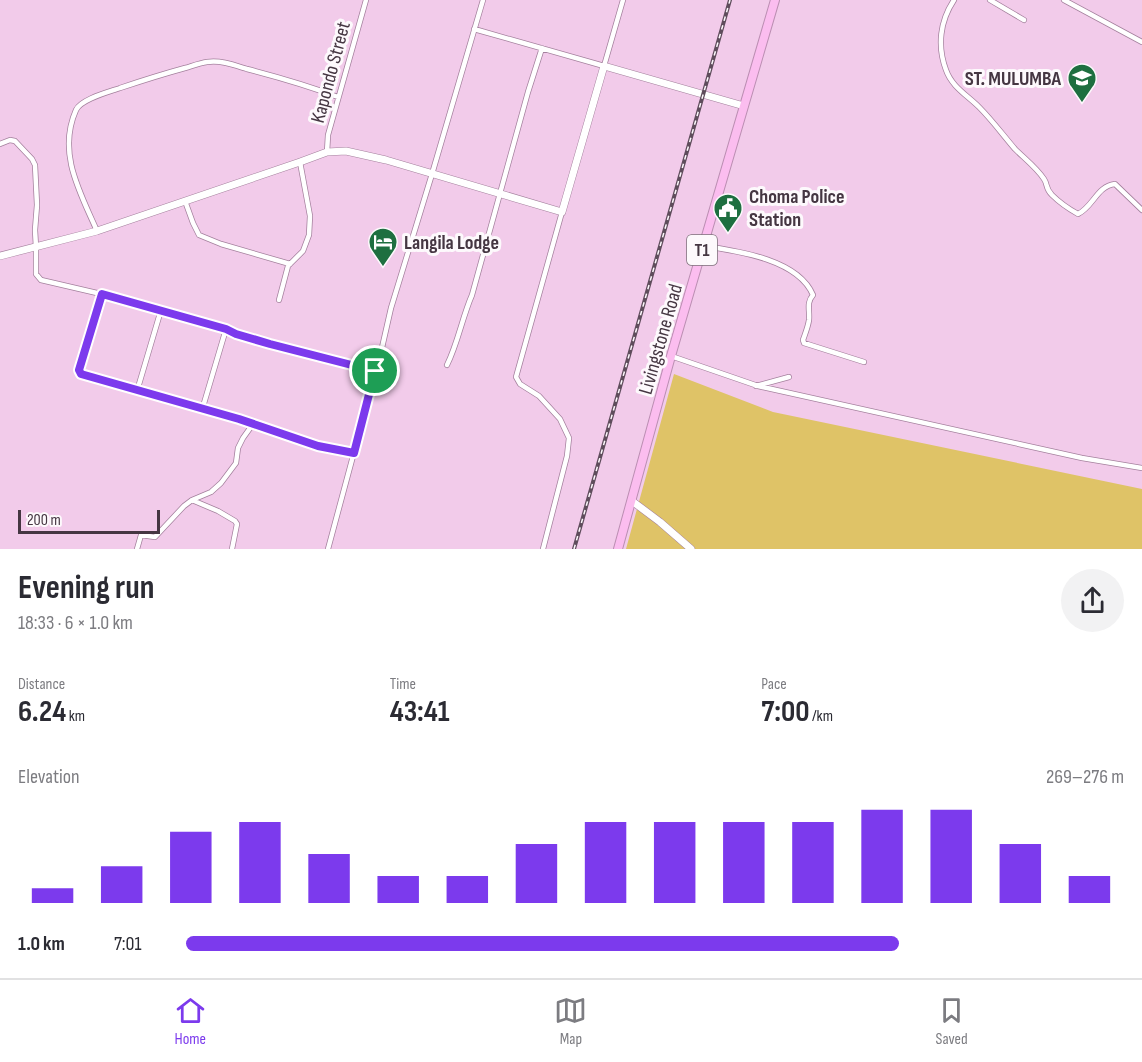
<!DOCTYPE html>
<html lang="en">
<head>
<meta charset="utf-8">
<style>
	body { margin:0; font-family:"Sofia Sans Condensed",sans-serif; background:#f2f2f3; color:#2b2b33; height:100vh; display:flex; flex-direction:column; font-size:22px; white-space:nowrap }
	* { box-sizing:border-box; margin:0 }
	p { font-size:20px; color:#7c7c81 }
	.icon { flex:none; width:33px; height:33px; fill:none; stroke:currentColor; stroke-width:2; stroke-linecap:round; stroke-linejoin:round }
	.map { position:relative; height:549px; overflow:hidden }
	.drawer { display:flex; flex-direction:column; background:#fff; flex:1 }
	.drawer>* { flex:none }
	.scale { position:absolute; left:18px; bottom:15px; width:142px; box-sizing:border-box; padding-left:6px; border:3px solid #453642; border-top:0; font-size:16px; line-height:21px; white-space:nowrap; color:#453642; -webkit-text-stroke:4px #fdf9fc; paint-order:stroke }
	.pin { position:absolute; display:grid; place-items:center; width:51px; height:51px; color:#fff; margin:-26px; border:3px solid #fff; border-radius:50%; box-shadow:0 2px 6px #0007 }
	.round { display:grid; place-items:center; flex:none; width:63px; height:63px; border-radius:32px; background:#f2f2f3 }
	.overview { display:flex; align-items:center; justify-content:space-between; height:102px; padding:0 18px }
	h1 { font-size:33px; font-weight:700; line-height:45px }
	.stats { display:grid; grid-template-columns:repeat(3,1fr); gap:9px; height:102px; padding:6px 18px }
	.stats div { display:grid; align-content:center }
	.stats b { font-size:30px; font-weight:700 }
	.stats small { font-size:16px; font-weight:400 }
	.stats p { font-size:16px }
	.chart { height:168px; padding:12px 18px }
	.chart p { display:flex; justify-content:space-between }
	.chart svg { width:100%; height:108px; margin-top:6px; stroke:#7c3aed; stroke-width:6 }
	ul { padding:0 18px; list-style:none; font-size:20px }
	li { display:grid; grid-template-columns:96px 72px 1fr; align-items:center; height:45px }
	li i { height:15px; border-radius:8px; background:#7c3aed }
	.tabs { display:flex; justify-content:space-around; align-items:center; height:84px; border-top:2px solid #e1e1e2; background:#fff; font-size:16px; color:#7c7c81 }
	.tabs a { display:grid; justify-items:center; gap:3px }
	.tabs .on { color:#7c3aed }
	.map>svg:first-child { display:block }
	.green { fill:#dfc367 }
	.lines { fill:none; stroke-linecap:round; stroke-linejoin:round }
	.street-casing { stroke:#a4809d; stroke-width:6 }
	.secondary-casing { stroke:#a4809d; stroke-width:8 }
	.highway-casing { stroke:#bb8eb2; stroke-width:10 }
	.street { stroke:#fff; stroke-width:4.5 }
	.secondary { stroke:#fff; stroke-width:7 }
	.highway { stroke:#fbbdef; stroke-width:8 }
	.rail-casing { stroke:#5f4d5c; stroke-width:4 }
	.rail { stroke:#fdf9fc; stroke-width:1.5; stroke-dasharray:4.5; stroke-linecap:butt }
	.route-casing { stroke:#fff; stroke-width:12 }
	.route { stroke:#7c3aed; stroke-width:8 }
	.labels { text-anchor:middle; stroke-width:6; stroke-linejoin:round; paint-order:stroke }
	.shield { fill:#fdf9fc; stroke:#7c707a; stroke-width:1.5 }
	.shield-label { font-size:18px; font-weight:bold; fill:#453642 }
	.street-label { font-size:20px; fill:#453642; stroke:#fdf9fc }
	.poi-label { font-size:20px; font-weight:bold; fill:#453642; stroke:#fdf9fc; text-anchor:start }
</style>
</head>
<body>
<div class="map">
<svg width="1142" height="549" viewBox="0 0 1142 549">
	<rect width="100%" height="100%" fill="#f2cbea"/>
	<path class="green" d="M674 374 773 412 1142 489V549H626Z"/>
	<g class="lines">
		<g class="street-casing">
			<path id="street" d="M954 0C940 21 937 46 946 70 952 87 967 95 979 107 992 120 1003 135 1015 149 1024 158 1037 168 1044 179 1048 185 1045 188 1052 195 1059 202 1069 209 1078 214 1093 207 1097 186 1115 184L1142 210
				M990 0 1024 20
				M1064 0 1142 42
				M474 29 604 66 623 0
				M0 144 10 140 15 141 32 159 35 165 37 205 35 230 36 247V274L41 280 127 300 226 329 236 334 270 344 375 371
				M327 152 328 135 366 0
				M185 201 193 223 199 235 221 244 290 264
				M97 231C80 192 57 153 76 110 81 99 109 92 120 88 141 81 163 74 185 68 192 66 200 63 207 62 221 60 234 65 247 69 278 77 309 86 338 97
				M704 246C737 251 798 259 813 295 806 303 810 310 809 320 808 327 805 334 803 340L804 343 864 362
				M102 294 79 371 81 374 239 419 318 446 354 453
				M279 300 288 266 303 251 309 235 310 216 300 162
				M671 356 758 386 1082 458 1142 468
				M447 365C458 343 462 318 472 295L528 92 542 48
				M756 386 789 377
				M137 391 161 310
				M202 410 226 329
				M192 500 218 511 235 521 237 524 232 549
				M137 549 141 535 155 537 184 506 192 500 211 492 221 483 236 463 238 448 243 438 253 424
				M328 549 381 352 391 308 432 174 483 0
				M543 549 567 456 569 438 560 419 539 396 520 384 516 377 562 212"/>
		</g>
		<g class="secondary-casing">
			<path id="secondary" d="M0 256 97 231 300 162 327 152 346 151 386 160 562 212 604 66 744 106
				M632 501 660 522 691 549"/>
		</g>
		<g class="highway-casing">
			<path id="highway" d="M618 549 671 356 775 0"/>
		</g>
		<use href="#street" class="street"/>
		<use href="#secondary" class="secondary"/>
		<use href="#highway" class="highway"/>
		<g class="rail-casing">
			<path id="rail" d="M574 549 730 0"/>
		</g>
		<use href="#rail" class="rail"/>
	</g>
	<g class="lines">
		<g class="route-casing">
			<path id="route" d="M102 294 226 329 236 334 270 344 375 371 354 453 318 446 239 419 81 374 79 370Z"/>
		</g>
		<use href="#route" class="route"/>
	</g>
	<defs>
		<g id="school-pin" transform="scale(1.5)"><path d="M0 17L-7.5 6A9.5 9.5 0 1 1 7.5 6Z" fill="#1e6f40" stroke="#fdf9fc"/><path d="M0-5L7-2L0 1L-7-2ZM-4 1L0 2.5L4 1V4Q0 6-4 4Z" fill="#fff"/></g>
		<g id="civic-pin" transform="scale(1.5)"><path d="M0 17L-7.5 6A9.5 9.5 0 1 1 7.5 6Z" fill="#1e6f40" stroke="#fdf9fc"/><path d="M-.6-6.5H3V-4.5H.6V-3L4-1V1h2V6H-6V1h2V-1L-.6-3ZM-1.2 2.5V6h2.4V2.5Z" fill="#fff"/></g>
		<g id="hotel-pin" transform="scale(1.5)"><path d="M0 17L-7.5 6A9.5 9.5 0 1 1 7.5 6Z" fill="#1e6f40" stroke="#fdf9fc"/><path d="M-6-4.5h1.5V1H6V5H4.5V3h-9V5H-6ZM-4 0a1.8 1.8 0 1 1 3.6 0ZM.5 0V-2.5h3Q6-2.5 6 0Z" fill="#fff"/></g>
	</defs>
	<g fill-rule="evenodd">
		<use href="#school-pin" x="1082" y="78"/>
		<use href="#civic-pin" x="728" y="208"/>
		<use href="#hotel-pin" x="383" y="242"/>
	</g>
	<g class="labels">
		<rect class="shield" x="687" y="235" width="30" height="30" rx="4.5"/>
		<g class="shield-label">
			<text x="702" y="256">T1</text>
		</g>
		<g class="street-label">
			<text transform="translate(330 72) rotate(-75)" y="7">Kapondo Street</text>
			<text transform="translate(660 339) rotate(-74)" y="7">Livingstone Road</text>
		</g>
		<g class="poi-label">
			<text x="1061" y="85" text-anchor="end">ST. MULUMBA</text>
			<text x="749" y="203">Choma Police<tspan x="749" dy="23">Station</tspan></text>
			<text x="404" y="249">Langila Lodge</text>
		</g>
	</g>
</svg>
<div class="scale">200 m</div>
<div class="pin" style="left:375px;top:371px;background:#1e9e55"><svg class="icon" aria-label="arrive" viewBox="0 0 24 24"><path d="M6 21V4h12l-3 4 3 4H6"/></svg></div>
</div>
<section class="drawer">
<div class="overview"><div><h1>Evening run</h1><p>18:33 · 6 × 1.0 km</p></div><a class="round"><svg class="icon" aria-label="share" viewBox="0 0 24 24"><path d="M12 15V3M7 8l5-5 5 5M5 13v7h14v-7"/></svg></a></div>
<div class="stats">
<div><p>Distance</p><b>6.24<small> km</small></b></div>
<div><p>Time</p><b>43:41</b></div>
<div><p>Pace</p><b>7:00<small> /km</small></b></div>
</div>
<div class="chart"><p><span>Elevation</span>269–276 m</p>
<svg viewBox="0 0 160 44" preserveAspectRatio="none"><path d="M5 44V38M15 44V29M25 44V15M35 44V11M45 44V24M55 44V33M65 44V33M75 44V20M85 44V11M95 44V11M105 44V11M115 44V11M125 44V6M135 44V6M145 44V20M155 44V33"/></svg>
</div>
<ul>
<li><b>1.0 km</b>7:01<i style="width:76%"></i></li>
</ul>
</section>
<nav class="tabs">
<a class="on"><svg class="icon" aria-label="home" viewBox="0 0 24 24"><path d="M3 11l9-7 9 7M6 9v11h12V9"/></svg>Home</a>
<a><svg class="icon" aria-label="map" viewBox="0 0 24 24"><path d="M3 6l6-2 6 2 6-2v14l-6 2-6-2-6 2zM9 4v14M15 6v14"/></svg>Map</a>
<a><svg class="icon" aria-label="saved" viewBox="0 0 24 24"><path d="M7 4h10v16l-5-4-5 4z"/></svg>Saved</a>
</nav>
</body>
</html>
